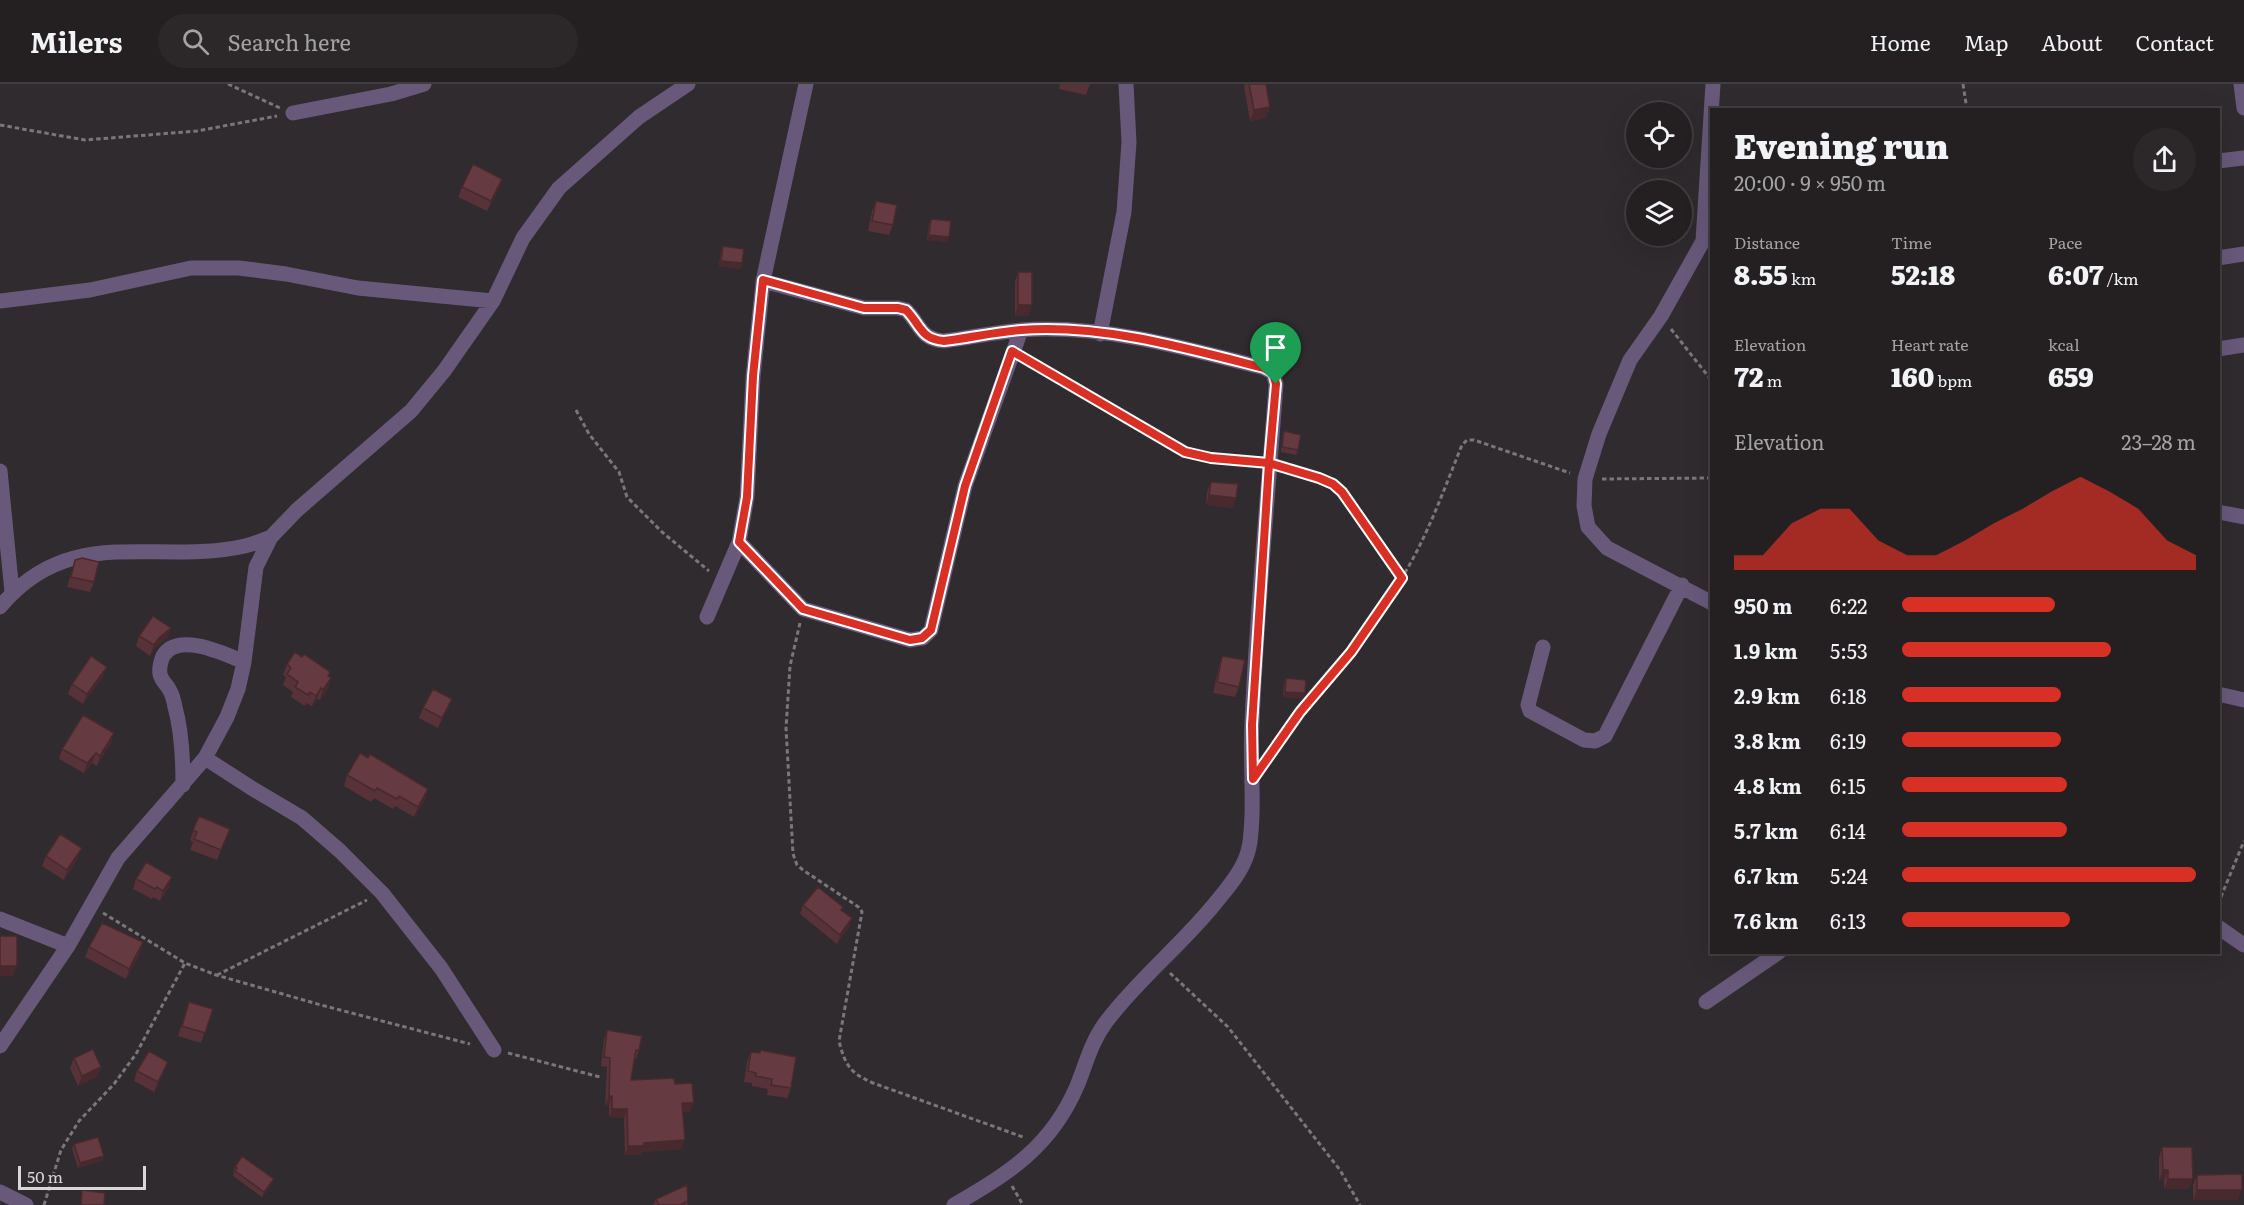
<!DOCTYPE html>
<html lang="en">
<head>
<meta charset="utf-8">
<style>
	body { margin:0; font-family:Literata,serif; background:#2c282a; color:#f1f3f6; height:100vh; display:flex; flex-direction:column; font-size:22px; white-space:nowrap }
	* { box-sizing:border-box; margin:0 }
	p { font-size:20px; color:#a3a3a5 }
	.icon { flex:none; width:33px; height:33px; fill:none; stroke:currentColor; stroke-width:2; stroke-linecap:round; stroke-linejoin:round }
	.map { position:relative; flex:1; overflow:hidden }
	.sheet { position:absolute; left:1710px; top:24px; width:510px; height:846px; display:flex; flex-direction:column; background:#242022; border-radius:0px; box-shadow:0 6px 24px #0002,0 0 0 2px #413e40 }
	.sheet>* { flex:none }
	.tools { position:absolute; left:1626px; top:18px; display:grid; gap:12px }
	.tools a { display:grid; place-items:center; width:66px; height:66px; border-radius:50%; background:#242022; box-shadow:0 6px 24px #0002,0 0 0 2px #413e40; font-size:30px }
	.scale { position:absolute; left:18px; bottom:15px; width:128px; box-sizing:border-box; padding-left:6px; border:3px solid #dad7d9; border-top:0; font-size:16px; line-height:21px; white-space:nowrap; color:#dad7d9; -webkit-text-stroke:4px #302b2e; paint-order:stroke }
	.pin { position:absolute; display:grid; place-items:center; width:51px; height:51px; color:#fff; margin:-62px -26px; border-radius:50% 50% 50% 0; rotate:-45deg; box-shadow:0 0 6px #0007 }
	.pin .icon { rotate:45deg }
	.round { display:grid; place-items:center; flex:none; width:63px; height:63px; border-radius:32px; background:#2c282a }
	.summary { display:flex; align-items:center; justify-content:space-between; height:102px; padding:0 24px }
	h1 { font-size:33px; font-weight:800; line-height:45px }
	.metrics { display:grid; grid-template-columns:repeat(3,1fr); gap:9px; height:102px; padding:6px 24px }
	.metrics div { display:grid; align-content:center }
	.metrics b { font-size:26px; font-weight:800 }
	.metrics small { font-size:16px; font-weight:400 }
	.metrics p { font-size:16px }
	.chart { height:168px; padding:12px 24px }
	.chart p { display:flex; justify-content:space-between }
	.chart svg { width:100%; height:108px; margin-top:6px; fill:#d93025; opacity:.7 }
	ul { padding:0 24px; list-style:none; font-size:20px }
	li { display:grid; grid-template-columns:96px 72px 1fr; align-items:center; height:45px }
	li i { height:15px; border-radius:8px; background:#d93025 }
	header { display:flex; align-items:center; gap:36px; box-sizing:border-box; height:84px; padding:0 30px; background:#242022; border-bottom:2px solid #413e40 }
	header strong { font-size:28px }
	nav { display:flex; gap:33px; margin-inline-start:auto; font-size:21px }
	.search { width:420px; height:54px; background:#2c282a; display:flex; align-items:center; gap:15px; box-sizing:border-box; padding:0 21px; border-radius:33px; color:#a3a3a5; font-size:22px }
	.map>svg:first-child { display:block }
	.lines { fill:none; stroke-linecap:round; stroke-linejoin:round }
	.path { stroke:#7b7679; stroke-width:3; stroke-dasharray:4.5 3; stroke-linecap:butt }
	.street { stroke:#68597a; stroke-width:15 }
	.wall { fill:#573238 }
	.shaded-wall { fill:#47292e }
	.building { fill:#653a41; stroke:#47292e; stroke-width:1.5 }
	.route-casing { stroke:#fff; stroke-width:12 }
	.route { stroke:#d93025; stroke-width:8 }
</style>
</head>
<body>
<header>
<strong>Milers</strong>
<div class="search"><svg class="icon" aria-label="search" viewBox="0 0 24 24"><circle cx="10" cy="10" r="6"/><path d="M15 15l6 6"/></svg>Search here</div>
<nav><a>Home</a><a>Map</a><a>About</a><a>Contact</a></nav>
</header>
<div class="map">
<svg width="2244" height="1121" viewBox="0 0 2244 1121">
	<rect width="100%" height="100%" fill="#302b2e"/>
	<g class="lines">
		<path class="path" d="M228 0 280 24
			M1963 0 1967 26
			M0 41 85 56 197 47 277 32
			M1671 245 1712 297
			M1027 276 1185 368 1211 374 1256 378
			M576 326 589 350 619 388 627 413 662 448 709 487
			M1286 384 1333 400 1342 409 1402 494
			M1602 395 1712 394
			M800 539 790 582 786 644 793 770 797 781 803 786 860 824 862 828 839 957C845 981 850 989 873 999L1023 1053
			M1267 676C1310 615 1362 559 1401 495 1427 454 1444 405 1462 361L1467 356H1474L1570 389
			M2218 820 2244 757
			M103 829 185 879 216 891 321 921 470 960
			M1170 889 1228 943 1340 1086 1360 1121
			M217 891 367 816
			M508 969 600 993
			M1012 1102 1023 1121
			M44 1121 61 1066 79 1037 114 1000 136 970 185 879"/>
		<path class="street" d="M2241 0 2244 24
			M293 29 391 10 424 0
			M2218 77 2244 74
			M2218 174 2244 170
			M763 197 864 224H898L906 226C921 241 920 255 944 257 969 254 995 248 1021 246 1102 240 1186 264 1264 284L1273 289 1276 300C1268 412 1257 525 1252 638 1250 669 1253 701 1252 732 1251 748 1251 764 1244 778 1238 792 1227 805 1217 817 1183 860 1139 894 1106 938 1091 958 1086 980 1077 1002 1051 1063 1009 1089 954 1121
			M0 217 90 206 191 184H239L286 190 358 204 493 217
			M1100 250 1124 128 1129 58 1126 0
			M2218 265 2244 261
			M0 387 12 508
			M2218 428 2244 433
			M739 458 803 525 910 556 923 554 931 546 965 402 1021 246
			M1712 519 1607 464 1588 443 1584 422 1585 395 1599 350 1630 276 1661 232 1703 157 1713 0
			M0 523C71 438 155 482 245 462 254 460 263 456 271 453
			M707 533 739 458 747 413 753 293 763 197 806 0
			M1543 563 1528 621 1530 627 1584 656 1595 657 1605 652 1682 501
			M2218 610 2244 616
			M205 674 253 705 302 734 340 767 382 809 441 884 494 966
			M183 701C183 675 182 648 175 623 174 617 172 610 169 605 166 600 161 596 160 590 159 584 161 577 163 572 177 547 225 570 244 578
			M0 835 68 862
			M2218 843 2244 861
			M1706 918 1779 868
			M0 962 68 862 118 774 205 674 227 633 238 605 244 578 256 483 271 453 297 426 411 327 444 287 493 217 523 154 559 104 639 33 688 0
			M0 1108 26 1121"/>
	</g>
	<path class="wall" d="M1060 0H1090L1086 11 1059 5Z
		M1245 0H1266L1270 23 1266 34 1250 37 1244 3Z
		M502 95 499 105 487 127 458 113 462 103Z
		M876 117 893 141 889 151 868 147 872 127Z
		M931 135 948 158 927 156 929 140Z
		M723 162 742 179 741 185 719 182 721 167Z
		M1018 188 1029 232H1015V198Z
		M1284 347 1298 366 1296 371 1281 368 1282 352Z
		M1211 398 1236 414 1233 424 1206 421 1207 408Z
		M75 476 94 498 90 508 67 503Z
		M171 544 167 554 155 564 150 572 136 562 139 552Z
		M1222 572 1239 603 1235 613 1213 609 1219 582Z
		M287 580 329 592 331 594 328 605 320 616 317 615 312 622 306 619 305 622 291 613 293 608 283 601 286 593 283 591Z
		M107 583 103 593 83 620 68 610 72 600Z
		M1286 594 1305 609 1303 615 1283 613 1284 599Z
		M452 615 448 625 438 644 419 634 423 624Z
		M111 659 97 682 92 679 84 689 59 675 62 665Z
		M368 674 425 716 414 733 395 722 393 725 374 714 371 718 344 702 347 691Z
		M199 732 226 755 217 776 190 766 193 758 190 756Z
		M46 772 78 774 64 796 42 782Z
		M136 795 169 803 160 817 153 813 152 815 133 805Z
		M803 821 849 843 837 860 800 830Z
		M89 863 140 869 126 895 85 873Z
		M189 918 213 925 201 959 178 952Z
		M607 946 639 966 636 975H635L631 996 675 1000 690 1028H683L682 1065 642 1068 641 1071H625L624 1034 609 1033V1021H605L607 983 601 982 604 955Z
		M760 966 791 1004 787 1014 767 1011 768 1005 752 1002V999L744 998 747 978 751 968 759 969Z
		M74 974 101 983 97 993 78 1002 70 984Z
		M137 987 164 988 154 1008 134 997Z
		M74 1060 104 1072 102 1077 78 1084 72 1065Z
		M2162 1063 2189 1105H2164V1096H2159V1074Z
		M235 1083 272 1100 262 1113 233 1092 234 1089 233 1088Z
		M2197 1091 2238 1116H2193V1101Z
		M656 1115 688 1117 687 1121H653Z"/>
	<path class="shaded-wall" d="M1270 23 1266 34 1250 37 1254 26Z
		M502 95 499 105 487 127 491 117Z
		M929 151 949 153 948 158 927 156Z
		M721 177 742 179 741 185 719 182Z
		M1018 221H1032L1029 232H1015Z
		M1209 411 1236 414 1233 424 1206 421Z
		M171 544 167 554 155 564 150 572 154 561 159 554Z
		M107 583 103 593 83 620 87 610Z
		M331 594 328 605 320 616 323 606Z
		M321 604 317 615 312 622 316 612Z
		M1285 608 1305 609 1303 615 1283 613Z
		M452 615 448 625 438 644 442 634Z
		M114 649 111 659 97 682 100 672Z
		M96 669 92 679 84 689 87 679Z
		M428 705 425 716 414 733 418 723Z
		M82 764 78 774 64 796 67 786Z
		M172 793 169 803 160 817 163 807Z
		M852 834 849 843 837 860 840 851Z
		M143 858 140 869 126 895 129 885Z
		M0 882H17L13 892H0Z
		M168 978 164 988 154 1008 158 998Z
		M101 983 97 993 78 1002 82 992Z
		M609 1012H612L609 1021H605Z
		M682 1019H694L690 1028H679Z
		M612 1025H627L624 1034 609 1033Z
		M685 1056 682 1065 642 1068 641 1071H625L628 1062 644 1059Z
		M104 1072 102 1077 78 1084 80 1079Z
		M2163 1086H2168L2164 1096H2159Z
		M274 1095 272 1100 262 1113 264 1108Z
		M2168 1095H2193L2189 1105H2164Z
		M2197 1106H2242L2238 1116H2193Z"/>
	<path class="building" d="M1249 0H1266L1270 23 1254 26Z
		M473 80 502 95 491 117 462 103Z
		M876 117 897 121 893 141 872 137Z
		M931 135 951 137 949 153 929 151Z
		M723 162 744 165 742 179 721 177Z
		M1018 188H1032V221H1018Z
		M1284 347 1301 351 1298 366 1282 363Z
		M1211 398 1238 400 1236 414 1209 411Z
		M82 474 99 478 94 498 71 493 75 476Z
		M153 532 171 544 159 554 154 561 139 552Z
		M295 568 302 573 304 570 330 588 328 592 331 594 323 606 321 604 316 612 310 608 308 611 295 603 298 598 287 590 291 584 287 580Z
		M91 572 107 583 87 610 72 600Z
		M1222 572 1245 576 1239 603 1217 598Z
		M1286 594 1306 596 1305 609 1285 608Z
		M433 605 452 615 442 634 423 624Z
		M83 631 114 649 100 672 96 669 87 679 62 665Z
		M360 669 368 674 370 670 428 705 418 723 399 712 397 715 377 704 375 707 347 691Z
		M199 732 230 745 221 766 194 755 197 748 193 746Z
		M60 750 82 764 67 786 46 772Z
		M146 778 172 793 163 807 157 803 155 805 136 795Z
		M818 803 843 823 841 826 852 834 840 851 803 821Z
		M102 839 143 858 129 885 89 863Z
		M0 852H17V882H0Z
		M189 918 213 925 205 949 182 942Z
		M607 946 642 952 639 966H636L631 996 674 994 675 1000 692 999 694 1019H682L685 1056 644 1059V1062H628L627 1025H612V1012H609L610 974 604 973Z
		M93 965 101 983 82 992 74 974Z
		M760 966 796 973 791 1004 771 1001 772 995 755 992 756 989 748 987 751 968 760 969Z
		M149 967 168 978 158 998 137 987Z
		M98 1053 104 1072 80 1079 74 1060Z
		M2162 1063H2192L2193 1095H2168V1086H2163Z
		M242 1072 274 1095 264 1108 235 1087 237 1084 235 1083Z
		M2242 1090V1106H2197V1091Z
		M687 1101 688 1117 680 1121H659L656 1115Z
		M82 1106 105 1109 104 1121H81Z"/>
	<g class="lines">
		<g class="route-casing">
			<path id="route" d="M1276 300 1273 289 1264 284C1186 264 1102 240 1021 246 995 248 969 254 944 257 920 255 921 241 906 226L898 224H864L763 196 753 292 747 413 739 458 803 525 910 556 922 554 931 546 965 402 1012 267 1185 368 1211 374 1269 379 1252 641 1253 695 1300 628 1351 568 1402 494 1342 408 1333 400 1319 394 1269 379 1276 300"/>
		</g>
		<use href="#route" class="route"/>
	</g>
</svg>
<div class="tools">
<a><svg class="icon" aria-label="locate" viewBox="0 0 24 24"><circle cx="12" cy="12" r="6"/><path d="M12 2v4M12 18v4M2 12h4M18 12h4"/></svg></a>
<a><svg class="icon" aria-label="layers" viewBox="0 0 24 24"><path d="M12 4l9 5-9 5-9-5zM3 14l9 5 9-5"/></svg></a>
</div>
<div class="scale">50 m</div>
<div class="pin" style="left:1276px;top:300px;background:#1e9e55"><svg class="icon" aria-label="arrive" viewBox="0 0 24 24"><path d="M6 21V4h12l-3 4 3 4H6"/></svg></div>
<section class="sheet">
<div class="summary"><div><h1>Evening run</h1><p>20:00 · 9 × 950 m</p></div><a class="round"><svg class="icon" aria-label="share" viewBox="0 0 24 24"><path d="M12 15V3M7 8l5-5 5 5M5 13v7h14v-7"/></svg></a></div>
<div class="metrics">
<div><p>Distance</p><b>8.55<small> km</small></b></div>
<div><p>Time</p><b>52:18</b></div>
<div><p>Pace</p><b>6:07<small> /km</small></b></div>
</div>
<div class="metrics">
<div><p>Elevation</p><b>72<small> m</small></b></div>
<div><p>Heart rate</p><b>160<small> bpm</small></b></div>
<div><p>kcal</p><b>659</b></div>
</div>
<div class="chart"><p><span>Elevation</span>23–28 m</p>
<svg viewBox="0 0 160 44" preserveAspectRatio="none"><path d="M0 44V38L10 38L20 25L30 19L40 19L50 32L60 38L70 38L80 32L90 25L100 19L110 12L120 6L130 12L140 19L150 32L160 38V44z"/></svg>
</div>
<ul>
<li><b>950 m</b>6:22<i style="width:52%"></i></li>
<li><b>1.9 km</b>5:53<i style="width:71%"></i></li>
<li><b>2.9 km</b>6:18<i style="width:54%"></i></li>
<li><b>3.8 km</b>6:19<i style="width:54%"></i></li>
<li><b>4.8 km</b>6:15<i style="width:56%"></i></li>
<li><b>5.7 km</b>6:14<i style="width:56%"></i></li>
<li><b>6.7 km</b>5:24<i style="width:100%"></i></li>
<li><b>7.6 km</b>6:13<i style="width:57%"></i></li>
</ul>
</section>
</div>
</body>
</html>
